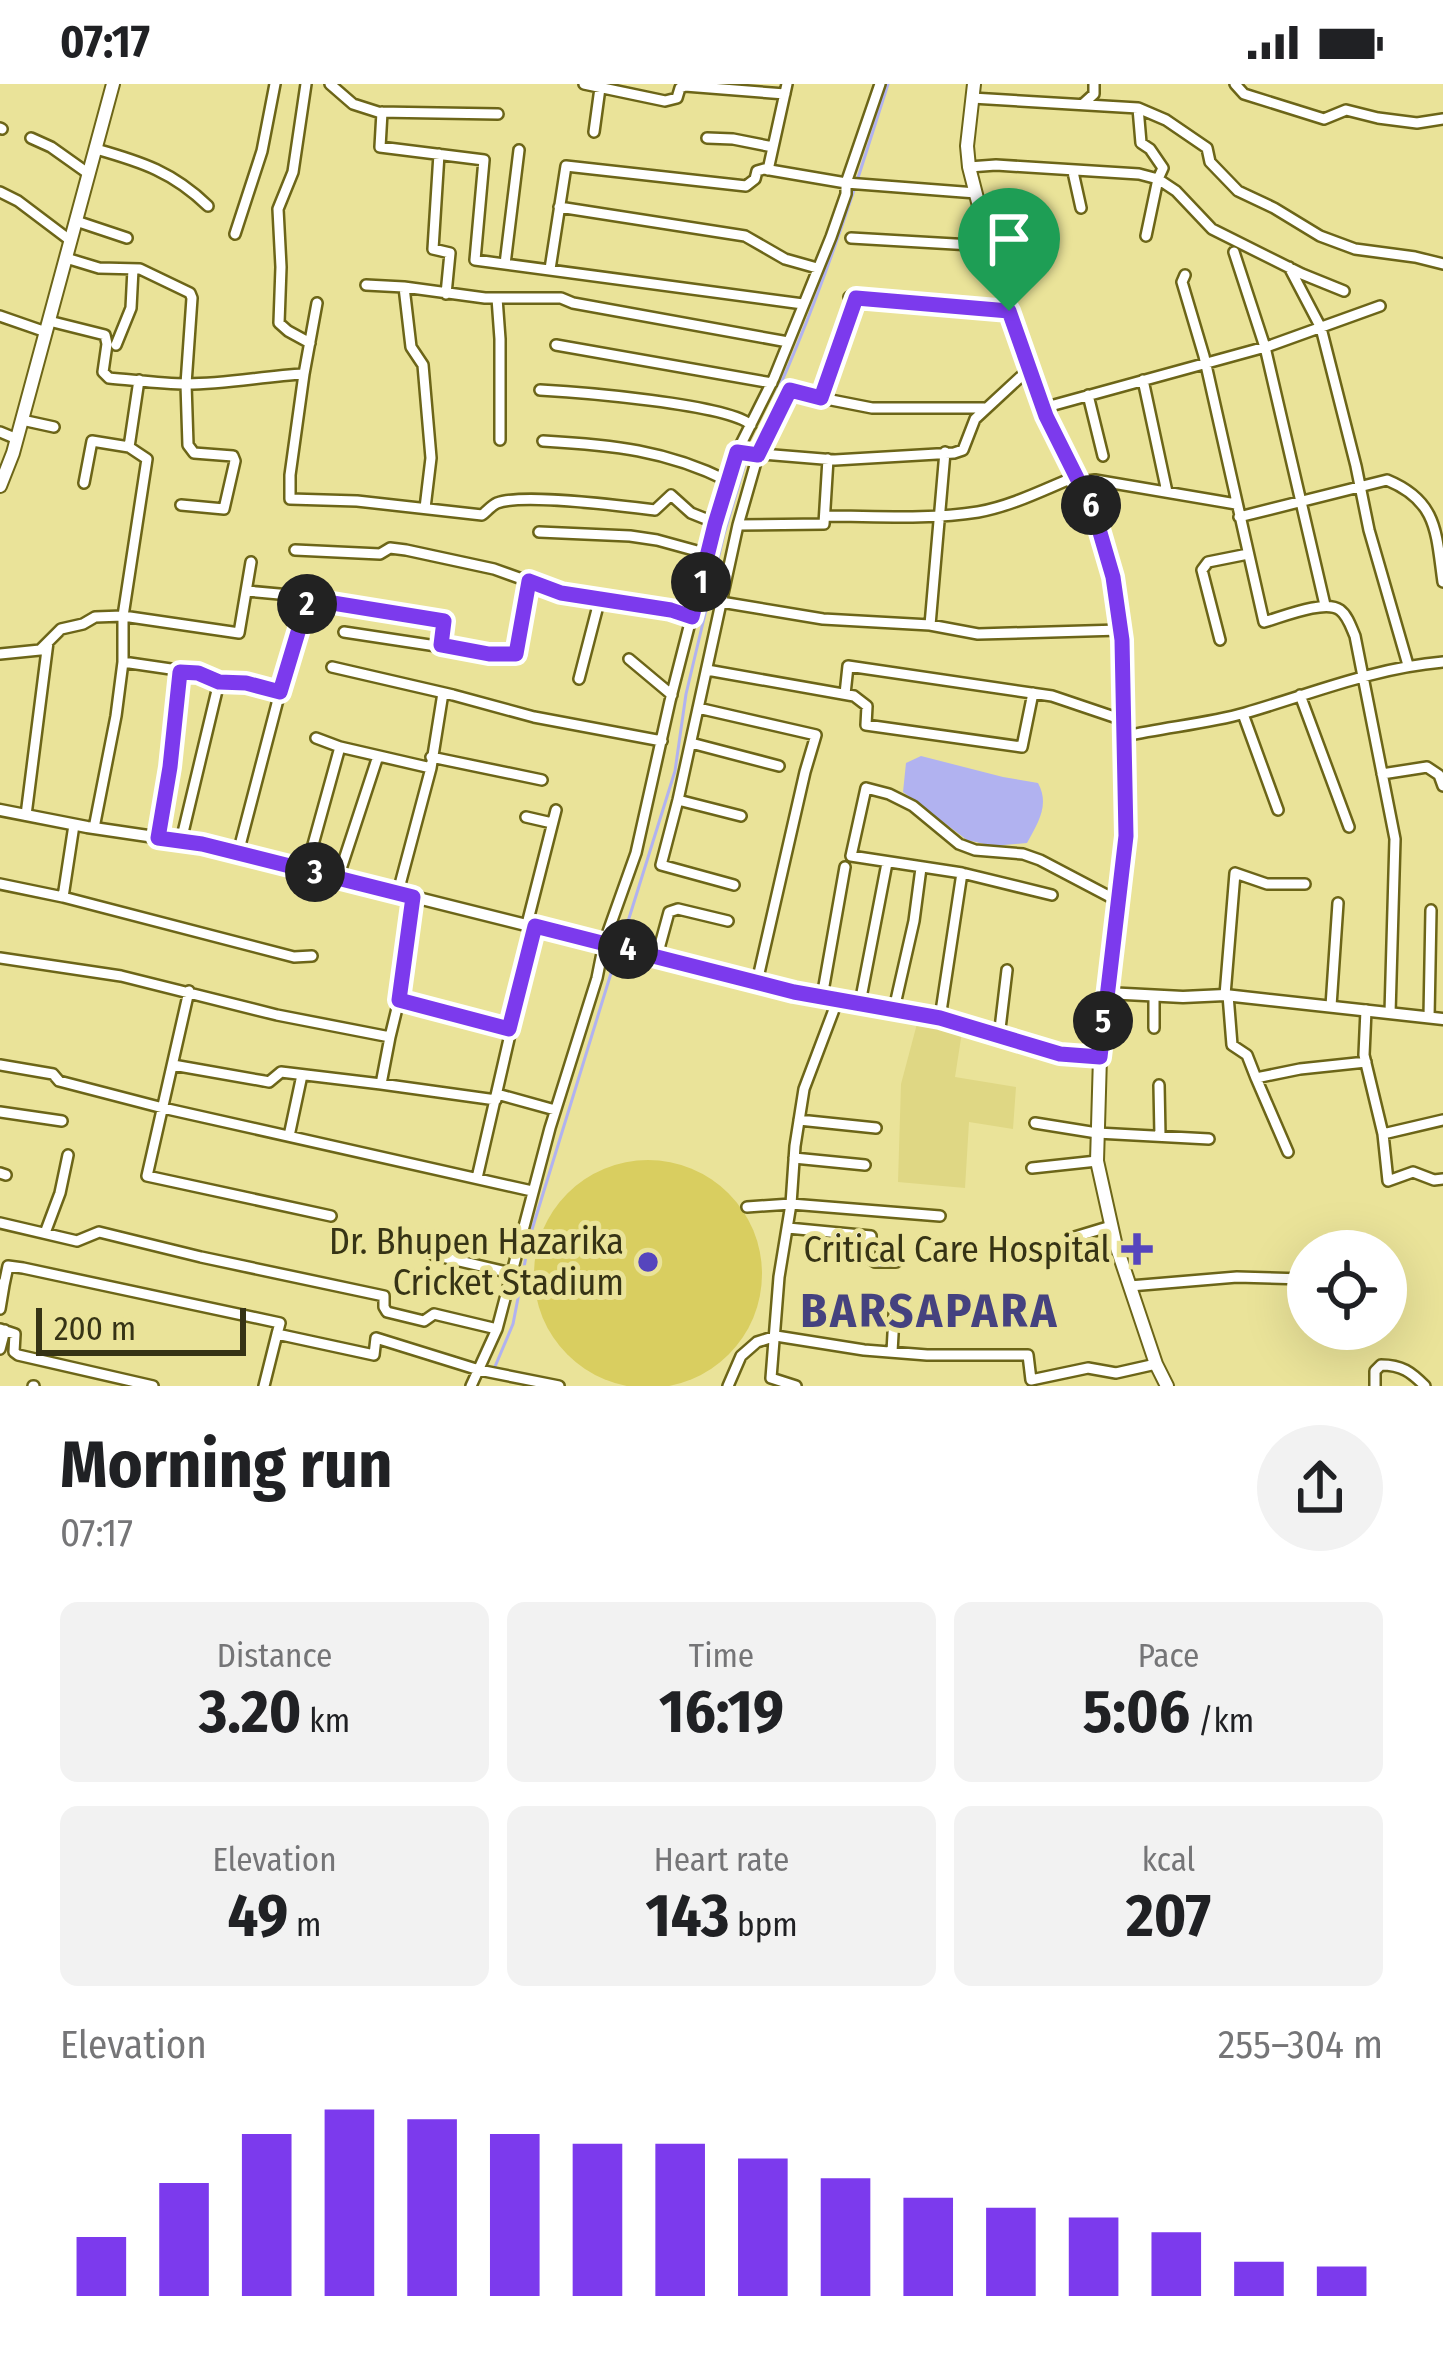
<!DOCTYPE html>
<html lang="en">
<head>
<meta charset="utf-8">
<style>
	body { margin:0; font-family:"Fira Sans Condensed",sans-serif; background:#f2f2f2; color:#202124; height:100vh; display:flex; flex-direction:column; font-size:45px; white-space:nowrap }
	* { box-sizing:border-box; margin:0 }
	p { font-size:39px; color:#757577 }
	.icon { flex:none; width:66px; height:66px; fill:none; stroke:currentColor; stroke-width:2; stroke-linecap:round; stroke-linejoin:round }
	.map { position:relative; height:1302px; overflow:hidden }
	.side { display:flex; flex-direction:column; background:#fff; flex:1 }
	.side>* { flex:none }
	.fabs { position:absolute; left:1287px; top:1146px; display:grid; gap:24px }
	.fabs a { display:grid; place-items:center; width:120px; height:120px; border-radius:50%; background:#fff; box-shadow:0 12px 48px #0002; font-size:60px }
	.scale { position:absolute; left:36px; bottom:30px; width:210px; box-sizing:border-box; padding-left:12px; border:6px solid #363315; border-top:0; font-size:33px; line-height:42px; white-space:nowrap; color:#363315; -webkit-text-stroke:9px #eae399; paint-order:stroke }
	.pin { position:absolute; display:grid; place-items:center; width:102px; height:102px; color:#fff; margin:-123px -51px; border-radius:50% 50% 50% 0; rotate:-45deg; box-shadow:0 0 12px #0007 }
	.pin .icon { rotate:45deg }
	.km { position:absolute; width:60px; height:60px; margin:-30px; border-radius:50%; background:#222; color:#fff; font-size:33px; line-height:60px; text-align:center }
	.round { display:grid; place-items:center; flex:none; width:126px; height:126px; border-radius:63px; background:#f2f2f2 }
	.head { display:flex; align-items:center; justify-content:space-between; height:204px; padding:0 60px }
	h1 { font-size:66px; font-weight:700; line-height:90px }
	.figures { display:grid; grid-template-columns:repeat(3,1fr); gap:18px; height:204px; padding:12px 60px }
	.figures div { display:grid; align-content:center; border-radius:18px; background:#f2f2f2; text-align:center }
	.figures b { font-size:60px; font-weight:700 }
	.figures small { font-size:33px; font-weight:400 }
	.figures p { font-size:33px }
	.chart { height:336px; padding:24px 60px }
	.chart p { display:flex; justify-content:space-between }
	.chart svg { width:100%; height:216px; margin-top:12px; stroke:#7c3aed; stroke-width:6 }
	.status { display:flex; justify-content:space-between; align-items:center; height:84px; padding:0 60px; background:#fff; direction:ltr }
	.status svg { height:33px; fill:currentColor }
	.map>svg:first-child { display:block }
	.built { fill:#dfd784 }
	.green { fill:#d9ce60 }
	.water { fill:#b1b2f0 }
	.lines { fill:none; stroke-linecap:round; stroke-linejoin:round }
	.stream { stroke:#b1b2f0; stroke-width:3 }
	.minor-casing { stroke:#6c6518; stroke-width:14 }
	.tertiary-casing { stroke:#6c6518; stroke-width:15 }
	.secondary-casing { stroke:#6c6518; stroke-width:16 }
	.minor { stroke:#fff; stroke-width:9 }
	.tertiary { stroke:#fff; stroke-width:10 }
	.secondary { stroke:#fff; stroke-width:12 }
	.route-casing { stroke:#fff; stroke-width:24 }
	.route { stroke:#7c3aed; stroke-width:15 }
	.poi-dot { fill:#5645bd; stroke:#eae399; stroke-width:4.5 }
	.labels { text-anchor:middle; stroke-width:10; stroke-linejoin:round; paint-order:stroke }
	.poi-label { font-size:36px; fill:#363315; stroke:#eae399; text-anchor:end }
	.district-label { font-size:48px; font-weight:bold; letter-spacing:3px; fill:#45427f; stroke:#eae399 }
</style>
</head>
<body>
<div class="status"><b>07:17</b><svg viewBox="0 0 49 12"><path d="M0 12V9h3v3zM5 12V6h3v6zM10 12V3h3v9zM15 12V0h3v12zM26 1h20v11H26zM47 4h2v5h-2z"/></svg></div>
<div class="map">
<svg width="1443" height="1302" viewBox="0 0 1443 1302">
	<rect width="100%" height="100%" fill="#eae399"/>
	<path class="built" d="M918 936 962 948 955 993 1016 1003 1013 1045 969 1038 965 1104 898 1098 901 1000Z"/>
	<path class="green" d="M534 1190a114 114 0 1 1 228 0a114 114 0 1 1-228 0Z"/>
	<path class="water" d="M921 672 1003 693 1038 699C1050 721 1038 739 1027 759L993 762 967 756 903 708 906 679Z"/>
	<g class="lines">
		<path class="stream" d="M857 97 888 0
			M751 364C792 281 825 194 854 106
			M625 847 675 687 686 610 724 450 747 373
			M494 1285 513 1240 530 1152 616 873"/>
		<g class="minor-casing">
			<path id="minor" d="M306 0 293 88 278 125 281 183 279 239 288 247 310 259
				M330 0 353 20 378 28 498 30
				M584 0 665 17 677 14 680 4 685 2 785 10
				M1235 0 1244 10 1324 35 1346 26 1378 34 1417 39 1443 35
				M972 14 1138 24 1166 36 1207 64 1210 78 1238 107 1274 124 1320 152 1355 165 1415 173 1443 180
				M1083 20 1094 10V0
				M1138 24 1141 59 1150 65 1163 84 1158 95 1146 152
				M382 28 380 63 484 76 475 176 803 220
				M0 44 2 45
				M594 48 600 4
				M31 54 51 63 89 90
				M707 54 733 55 773 63
				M96 65C142 78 173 88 208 122
				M439 70 433 165 450 169 446 210
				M969 83 996 81 1139 90 1158 95 1176 107 1212 145 1302 190 1344 207
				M768 86 787 0
				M1073 88 1081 124
				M0 108 18 117 71 157
				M559 123 745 152 785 175 817 184
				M76 137 127 154
				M235 150 262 67 275 0
				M851 154 989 162
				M1234 168 1265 263 1325 521
				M66 174 99 184 140 185 190 209 192 214 186 300 188 361 194 369 233 372 235 377 224 425 181 421
				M505 180 519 66
				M1289 183 1321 244 1356 382 1369 446 1408 581
				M550 185 566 82 746 102 755 95 757 87 764 85 846 99 976 109
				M1185 191 1182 198 1204 272 1264 538C1282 533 1325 515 1340 526 1348 532 1351 543 1355 552L1395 755 1390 929
				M366 201 404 203 411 263 423 281 431 374 425 424
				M404 203 485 214H561L573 219 788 258
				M849 213 1009 227
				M497 214 500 255V356
				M856 214 821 314 872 324H984
				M0 232 46 248
				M49 237 105 251 107 260 103 288 109 294C134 296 161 300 187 300 226 300 265 292 304 290L317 219
				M116 261 131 224 133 185
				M556 261 772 299
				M304 290 290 391V415L357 417 482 431C486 428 492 421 497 419 524 409 623 422 655 426L671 411 691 429 716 439
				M1143 296 1167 408
				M540 306C578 308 728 320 751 341
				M1088 311 1103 372
				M821 314 796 306 788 308 758 371 738 441 824 440 828 375
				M1043 324 1269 262 1380 222
				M22 336 54 343
				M0 348 17 355
				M543 357C612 361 666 366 728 397
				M129 363 139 296
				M737 368 835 376 954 369 963 366 975 335 1029 285
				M1080 398 1095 396 1236 420
				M84 399 92 357 129 363 147 375 123 532V578L116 632 94 744
				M825 432C875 432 928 436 978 428 1012 422 1045 405 1077 392
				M1239 433 1387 396C1438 417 1436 449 1443 498
				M539 448 630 452 657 456 708 470
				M295 466 380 470 390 464 406 466 494 485 561 509 671 526 692 533
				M247 507 290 511 444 537 441 561
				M721 518 823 535 930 541 978 550 1120 546
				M930 541 945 368
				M344 548 489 570H516L529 497
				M1220 556 1202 486 1208 478 1248 470
				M0 570 40 566 61 545 83 540 95 533 123 532 239 549 251 478
				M629 575 672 611
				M123 578 198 589 219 598 246 599 280 608
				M332 583 453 611 534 633 662 657
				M707 586 854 612 867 622 866 641 1022 663 1033 609
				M579 595 600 514
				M845 610 848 582 1052 612 1126 637
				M1300 611 1349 743
				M698 624 816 651 805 688 757 898
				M1243 630 1278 726
				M1126 652C1165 643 1206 640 1245 629 1311 610 1373 584 1443 578
				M316 654 340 663
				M691 659 779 682
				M431 673 542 696
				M1382 690 1427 683 1439 691 1443 702
				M678 716 741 732
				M26 731 48 558
				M526 733 552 739
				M158 754 170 683 180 588
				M181 757 219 598
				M238 769 280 608 309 515
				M306 786 340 663 431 684
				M338 794 378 672
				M0 800 63 813 74 741
				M734 801 661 781 678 716 738 441
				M398 808 431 684 443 609
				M1052 811 962 789 851 772 866 704 889 710 913 722 959 760 975 766 1023 770 1040 776 1118 817
				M63 813 294 873 312 872
				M527 840 556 726
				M657 872 669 828 678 825 728 837
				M0 874 121 892 277 931 390 953 381 1000 496 1016
				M189 907 147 1092 331 1132
				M1225 911 1235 789 1267 800H1305
				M1228 911 1232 961 1247 971 1256 994 1300 985 1366 978
				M1154 912V944
				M822 913 845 783
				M399 916 413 813
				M860 919 887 779
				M1331 922 1338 819
				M894 925 914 837 921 784
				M1366 926 1364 971 1383 1050 1443 1036
				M1429 933 1431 826
				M940 934 962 789
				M390 953 399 916 509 945
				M999 953 1007 886
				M0 981 53 990 59 997 163 1024 532 1107
				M173 981 264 997 269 998 281 988 381 1000
				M1256 994 1288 1068
				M1159 1001 1160 1052
				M497 1010 555 1026
				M0 1028 62 1037
				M799 1036 876 1044
				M1035 1039 1097 1049 1209 1055
				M1383 1050 1388 1097 1413 1088 1434 1096 1443 1095
				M289 1052 302 991
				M794 1074 865 1081
				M1032 1084 1097 1077
				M0 1089 6 1091
				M477 1094 535 842
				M747 1123 791 1120 940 1132
				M0 1139 77 1157 99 1148 201 1173 384 1212V1223L387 1228 424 1237 434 1230 497 1245
				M788 1144 871 1152 869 1174 875 1178H896
				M45 1149 60 1109 68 1071
				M1068 1155 1111 1142
				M434 1171 511 1189
				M0 1200 4 1201 8 1182 23 1184 280 1239 277 1250 374 1271 376 1254 479 1286 559 1302
				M1130 1202 1237 1193 1304 1195
				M0 1225 4 1201
				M0 1245 15 1250 14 1268 18 1271 153 1302
				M0 1265 5 1246
				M892 1268 895 1214
				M33 1302H34
				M264 1302 277 1250
				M471 1302 497 1245 550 1044 597 894 604 859 636 769 670 617 715 441 737 368 774 294 831 153 846 110V99L880 0
				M728 1302 741 1272 757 1258 776 1252 864 1266 927 1271H1028L1031 1296 1088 1284 1116 1289 1156 1280
				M796 1302 771 1294 779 1193 791 1120 795 1062 804 1005 838 915
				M1375 1302V1287L1381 1281C1402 1281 1411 1288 1425 1302"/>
		</g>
		<g class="tertiary-casing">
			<path id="tertiary" d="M0 726 87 743 202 760 794 908 940 934 1060 970 1100 973
				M1106 909 1183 913 1225 911 1443 935"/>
		</g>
		<g class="secondary-casing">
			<path id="secondary" d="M974 0 967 62 969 83 990 165 1046 332 1094 428 1113 493 1122 556 1126 752 1100 973 1097 1077 1115 1158 1156 1280 1167 1302
				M0 402 13 369 113 0"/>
		</g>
		<use href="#minor" class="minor"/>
		<use href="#tertiary" class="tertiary"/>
		<use href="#secondary" class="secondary"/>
	</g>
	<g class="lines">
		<g class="route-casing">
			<path id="route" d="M856 214 1009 227 1046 332 1094 428 1113 493 1122 556 1126 752 1100 973 1060 970 940 934 794 908 535 842 509 945 399 916 413 813 202 760 158 754 170 683 180 588 198 589 219 598 246 599 280 608 308 515 444 537 441 561 489 570H516L529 497 561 509 671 526 692 533 715 440 737 368 758 371 790 306 821 314Z"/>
		</g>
		<use href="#route" class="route"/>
	</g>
	<g class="poi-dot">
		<path d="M1131 1147h12v12h12v12h-12v12h-12v-12h-12v-12h12z"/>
		<circle cx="648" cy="1178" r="12"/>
	</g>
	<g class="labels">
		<g class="poi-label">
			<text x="624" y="1170">Dr. Bhupen Hazarika<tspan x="624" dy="41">Cricket Stadium</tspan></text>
			<text x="1110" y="1178">Critical Care Hospital</text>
		</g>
		<g class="district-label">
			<text x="930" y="1243">BARSAPARA</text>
		</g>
	</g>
</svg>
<div class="fabs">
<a><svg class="icon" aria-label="locate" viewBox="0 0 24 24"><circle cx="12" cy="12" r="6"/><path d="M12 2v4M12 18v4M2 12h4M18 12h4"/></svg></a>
</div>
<div class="scale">200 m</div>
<div class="pin" style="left:1009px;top:227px;background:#1e9e55"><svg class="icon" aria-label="arrive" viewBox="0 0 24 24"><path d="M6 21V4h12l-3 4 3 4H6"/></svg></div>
<b class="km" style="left:701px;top:498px">1</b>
<b class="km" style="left:307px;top:520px">2</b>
<b class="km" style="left:315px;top:788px">3</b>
<b class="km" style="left:628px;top:865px">4</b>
<b class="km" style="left:1103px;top:937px">5</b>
<b class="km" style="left:1091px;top:421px">6</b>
</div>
<section class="side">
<div class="head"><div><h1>Morning run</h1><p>07:17</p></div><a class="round"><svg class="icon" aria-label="share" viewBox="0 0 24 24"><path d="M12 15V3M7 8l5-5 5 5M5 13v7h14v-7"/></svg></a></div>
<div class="figures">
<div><p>Distance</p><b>3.20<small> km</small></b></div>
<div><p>Time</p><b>16:19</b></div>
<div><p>Pace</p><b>5:06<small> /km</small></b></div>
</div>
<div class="figures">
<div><p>Elevation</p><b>49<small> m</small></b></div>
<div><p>Heart rate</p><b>143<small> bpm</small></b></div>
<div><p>kcal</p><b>207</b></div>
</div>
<div class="chart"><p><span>Elevation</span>255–304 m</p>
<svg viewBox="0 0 160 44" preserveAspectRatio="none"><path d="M5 44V32M15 44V21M25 44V11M35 44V6M45 44V8M55 44V11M65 44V13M75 44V13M85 44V16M95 44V20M105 44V24M115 44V26M125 44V28M135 44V31M145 44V37M155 44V38"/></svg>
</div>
</section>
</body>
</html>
